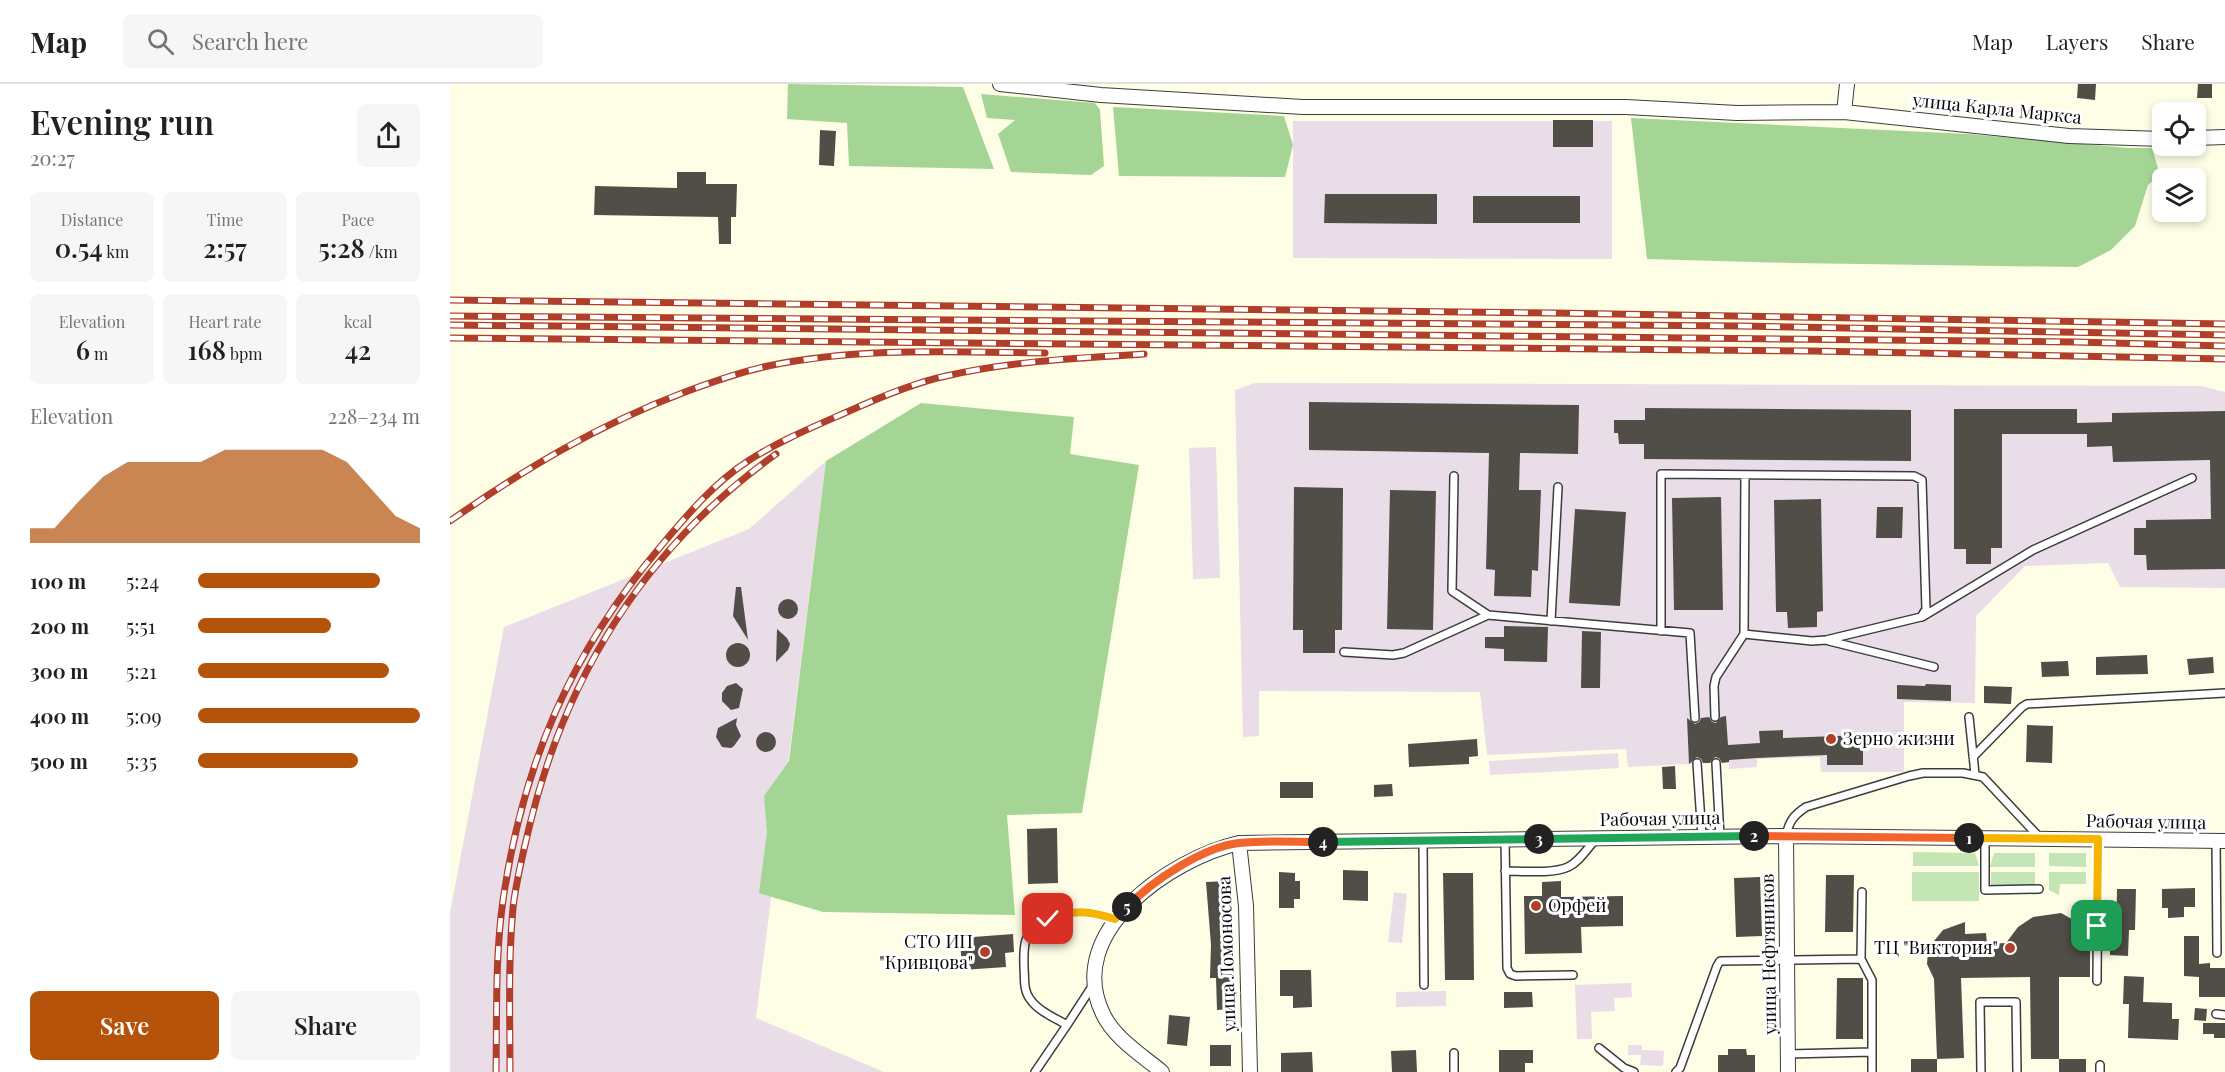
<!DOCTYPE html>
<html lang="en">
<head>
<meta charset="utf-8">
<style>
	body { margin:0; font-family:"Playfair Display",serif; background:#f6f6f6; color:#202124; height:100vh; display:flex; flex-direction:column; font-size:22px; white-space:nowrap }
	* { box-sizing:border-box; margin:0 }
	p { font-size:20px; color:#757577 }
	.icon { flex:none; width:33px; height:33px; fill:none; stroke:currentColor; stroke-width:2; stroke-linecap:round; stroke-linejoin:round }
	.map { position:relative; flex:1; overflow:hidden }
	.details { display:flex; flex-direction:column; background:#fff; width:450px }
	.details>* { flex:none }
	.buttons { position:absolute; left:1702px; top:18px; display:grid; gap:12px }
	.buttons a { display:grid; place-items:center; width:54px; height:54px; border-radius:9px; background:#fff; box-shadow:0 3px 9px #0003; font-size:30px }
	.pin { position:absolute; display:grid; place-items:center; width:51px; height:51px; color:#fff; margin:-26px; border-radius:12px; box-shadow:0 3px 9px #0006 }
	.km { position:absolute; width:30px; height:30px; margin:-15px; border-radius:50%; background:#222; color:#fff; font-size:16px; line-height:30px; text-align:center }
	.round { display:grid; place-items:center; flex:none; width:63px; height:63px; border-radius:9px; background:#f6f6f6 }
	.head { display:flex; align-items:center; justify-content:space-between; height:102px; padding:0 30px }
	h1 { font-size:33px; font-weight:600; line-height:45px }
	.metrics { display:grid; grid-template-columns:repeat(3,1fr); gap:9px; height:102px; padding:6px 30px }
	.metrics div { display:grid; align-content:center; border-radius:9px; background:#f6f6f6; text-align:center }
	.metrics b { font-size:26px; font-weight:600 }
	.metrics small { font-size:16px; font-weight:400 }
	.metrics p { font-size:16px }
	.chart { height:168px; padding:12px 30px }
	.chart p { display:flex; justify-content:space-between }
	.chart svg { width:100%; height:108px; margin-top:6px; fill:#b45309; opacity:.7 }
	.primary-button { display:flex; gap:12px; margin-top:auto; padding:12px 30px }
	.primary-button a { flex:1; height:69px; border-radius:9px; background:#b45309; color:#fff; font-size:24px; font-weight:600; line-height:69px; text-align:center }
	.primary-button a+a { background:#f6f6f6; color:#202124 }
	ul { padding:0 30px; list-style:none; font-size:20px }
	li { display:grid; grid-template-columns:96px 72px 1fr; align-items:center; height:45px }
	li i { height:15px; border-radius:8px; background:#b45309 }
	header { display:flex; align-items:center; gap:36px; box-sizing:border-box; height:84px; padding:0 30px; background:#fff; border-bottom:2px solid #e0e0e0 }
	header strong { font-size:28px }
	nav { display:flex; gap:33px; margin-inline-start:auto; font-size:21px }
	.search { width:420px; height:54px; background:#f6f6f6; display:flex; align-items:center; gap:15px; box-sizing:border-box; padding:0 21px; border-radius:9px; color:#757577; font-size:22px }
	main { display:flex; flex:1; min-height:0 }
	.map>svg:first-child { display:block }
	.industrial { fill:#e9dde8 }
	.green { fill:#c4e5b4 }
	.forest { fill:#a5d594 }
	.building { fill:#514d47 }
	.lines { fill:none; stroke-linecap:round; stroke-linejoin:round }
	.lane-casing { stroke:#3c3c3c; stroke-width:10 }
	.street-casing { stroke:#3c3c3c; stroke-width:16 }
	.lane { stroke:#fff; stroke-width:7 }
	.street { stroke:#fff; stroke-width:14 }
	.rail-casing { stroke:#b03e2b; stroke-width:7 }
	.rail { stroke:#fff; stroke-width:4.5; stroke-dasharray:14; stroke-linecap:butt }
	.split-1-casing { stroke:#fff; stroke-width:12 }
	.split-2-casing { stroke:#fff; stroke-width:12 }
	.split-3-casing { stroke:#fff; stroke-width:12 }
	.split-4-casing { stroke:#fff; stroke-width:12 }
	.split-5-casing { stroke:#fff; stroke-width:12 }
	.split-6-casing { stroke:#fff; stroke-width:12 }
	.split-1 { stroke:#f5b400; stroke-width:8 }
	.split-2 { stroke:#f0652b; stroke-width:8 }
	.split-3 { stroke:#22a559; stroke-width:8 }
	.split-4 { stroke:#22a559; stroke-width:8 }
	.split-5 { stroke:#f0652b; stroke-width:8 }
	.split-6 { stroke:#f5b400; stroke-width:8 }
	.poi-dot { fill:#b03e2b; stroke:#fff; stroke-width:2 }
	.labels { text-anchor:middle; stroke-width:6; stroke-linejoin:round; paint-order:stroke }
	.street-label { font-size:18px; fill:#090909; stroke:#fff }
	.poi-label { font-size:18px; fill:#090909; stroke:#fff; text-anchor:start }
</style>
</head>
<body>
<header>
<strong>Map</strong>
<div class="search"><svg class="icon" aria-label="search" viewBox="0 0 24 24"><circle cx="10" cy="10" r="6"/><path d="M15 15l6 6"/></svg>Search here</div>
<nav><a>Map</a><a>Layers</a><a>Share</a></nav>
</header>
<main>
<section class="details">
<div class="head"><div><h1>Evening run</h1><p>20:27</p></div><a class="round"><svg class="icon" aria-label="share" viewBox="0 0 24 24"><path d="M12 15V3M7 8l5-5 5 5M5 13v7h14v-7"/></svg></a></div>
<div class="metrics">
<div><p>Distance</p><b>0.54<small> km</small></b></div>
<div><p>Time</p><b>2:57</b></div>
<div><p>Pace</p><b>5:28<small> /km</small></b></div>
</div>
<div class="metrics">
<div><p>Elevation</p><b>6<small> m</small></b></div>
<div><p>Heart rate</p><b>168<small> bpm</small></b></div>
<div><p>kcal</p><b>42</b></div>
</div>
<div class="chart"><p><span>Elevation</span>228–234 m</p>
<svg viewBox="0 0 160 44" preserveAspectRatio="none"><path d="M0 44V38L10 38L20 27L30 17L40 11L50 11L60 11L70 11L80 6L90 6L100 6L110 6L120 6L130 11L140 22L150 33L160 38V44z"/></svg>
</div>
<ul>
<li><b>100 m</b>5:24<i style="width:82%"></i></li>
<li><b>200 m</b>5:51<i style="width:60%"></i></li>
<li><b>300 m</b>5:21<i style="width:86%"></i></li>
<li><b>400 m</b>5:09<i style="width:100%"></i></li>
<li><b>500 m</b>5:35<i style="width:72%"></i></li>
</ul>
<div class="primary-button"><a>Save</a><a>Share</a></div>
</section>
<div class="map">
<svg width="1775" height="988" viewBox="0 0 1775 988">
	<rect width="100%" height="100%" fill="#fefee7"/>
	<path class="industrial" d="M843 37H1162V175L843 174Z
		M805 299 1751 302 1775 308V504L1670 503 1658 479 1575 482 1526 532 1525 619 1454 618V688H1371L1370 673 1307 675V683L1279 685V678L1178 683 1176 665 1037 671 1030 608 809 607V652L793 653 785 306Z
		M766 363 770 494 743 495 739 364Z
		M376 377 306 934 434 988H0V829L54 543 299 445Z
		M1168 669 1169 684 1040 691 1039 677Z
		M944 808 957 810 952 859 938 858Z
		M1181 899 1182 913 1164 914 1165 927 1141 928 1142 955H1127L1125 901Z
		M996 907V922L946 923V908Z
		M1178 961H1192V966L1214 967 1213 982 1190 981 1191 971H1178Z"/>
	<path class="green" d="M1463 768 1525 769 1529 782H1463Z
		M1544 769H1585V783H1540Z
		M1599 769H1636V783L1599 782Z
		M1462 788H1529V817H1462Z
		M1541 788H1585V802H1541Z
		M1599 788H1636V800H1610L1609 811 1599 806Z"/>
	<path class="forest" d="M338 0 513 3 544 85 399 82 397 39 337 35Z
		M531 10 645 19 650 26 654 82 641 91 561 88 548 50 565 36 537 34Z
		M663 23 834 32 843 61 835 93 669 92Z
		M1181 34 1518 50 1679 64H1702L1710 91 1698 101 1685 142 1661 166 1628 183 1342 179 1197 175Z
		M471 319 624 333 620 370 689 381 632 729 557 731 565 831 373 828 309 809 317 748 314 712 339 677 376 377Z"/>
	<path class="building" d="M1628 0H1646L1645 16 1627 14Z
		M1748 0H1762V14H1747Z
		M1103 36H1143V63H1103Z
		M370 46 386 47 384 82 369 81Z
		M227 88H256V100H287L286 133H281V160H269L268 133 144 131 145 102 227 104Z
		M875 110H987V140L874 139Z
		M1023 112H1130V139H1023Z
		M859 318 1129 321 1128 370 1070 369 1069 406H1091L1088 487 1082 486 1081 513 1044 512 1045 486 1036 485 1039 369 859 366Z
		M1195 324 1461 326V377L1194 375V360H1169L1168 349H1164V336H1195Z
		M1504 325H1627V339L1662 338V329L1775 327V485L1697 486 1696 471H1684V444H1696V436L1761 435 1760 376 1663 378 1662 362 1637 363V350H1552V464H1541V480H1516V465H1504Z
		M844 403 893 404 892 546H885V569H853V546H843Z
		M940 406 986 407 983 546 937 545Z
		M1271 413 1273 526H1224L1222 414Z
		M1371 415 1373 527 1367 528V543L1338 544 1337 528H1326L1324 416Z
		M1427 423H1453L1452 454H1426Z
		M1125 425 1176 428 1170 522 1119 519Z
		M286 503H291L298 556 283 532Z
		M328 525a10 10 0 1 1 20 0a10 10 0 1 1-20 0Z
		M1054 542 1098 543 1097 578 1054 577V565L1035 564V553H1054Z
		M327 545 337 554 340 560 338 566 326 578Z
		M1132 547 1151 548 1150 604H1131Z
		M276 571a12 12 0 1 1 24 0a12 12 0 1 1-24 0Z
		M1697 571 1698 590 1646 591V573Z
		M1763 573 1764 589 1739 591 1737 575Z
		M1618 577 1619 592 1592 593 1591 578Z
		M286 599 293 605 289 624 281 626 272 617V609L277 602Z
		M1476 600 1501 601V617L1447 615V601L1475 602Z
		M1534 602 1562 603 1561 620 1534 619Z
		M1276 632 1278 661 1310 659 1309 647 1333 646V654L1413 651V681H1377V671L1307 674 1279 676V678L1272 679 1269 674 1265 673 1260 679H1253L1251 675 1247 673 1239 680 1237 634 1245 640 1249 638 1251 634 1259 633 1262 638 1266 639 1271 633Z
		M287 634 286 641 291 652 284 662 281 664 272 663 266 653 268 644Z
		M1577 641 1603 642 1602 679 1576 678Z
		M306 658a10 10 0 1 1 20 0a10 10 0 1 1-20 0Z
		M1027 655 1028 672 1019 673V680L959 683 958 660Z
		M1225 682 1226 705H1213L1212 683Z
		M830 698H863V714H830Z
		M942 700 943 712 924 713V701Z
		M607 744 608 799 578 800 577 745Z
		M893 786 918 787V817L893 816Z
		M829 788 845 789V797H850V815H844V824H829Z
		M993 789H1023L1024 896H995Z
		M1376 791H1404L1403 848H1375Z
		M1310 793 1312 852 1286 853 1284 794Z
		M777 797 781 878 780 925 767 926 766 894H760L761 861 756 798Z
		M1111 797V813L1173 812V842L1131 843 1132 869 1075 870 1074 812H1092V798Z
		M1745 804V823H1734V833L1718 834V824H1712V805Z
		M1667 805H1686L1685 846H1679L1678 872 1660 871V855H1666Z
		M1611 829 1627 838 1634 847 1640 867V893H1609V975H1581L1580 893 1511 894 1514 974 1487 975 1484 895 1477 880 1478 867 1484 857 1493 846 1515 838V850L1536 849 1537 860 1556 859 1568 843 1583 833Z
		M563 850 564 868 555 869 556 883 512 886 510 854Z
		M1734 852H1749V880L1760 879V884H1775V913H1749V893L1734 892Z
		M830 886H861L862 923 843 924V912H830Z
		M1674 892 1694 893 1693 918 1722 919V935H1729L1728 956 1678 954 1679 920H1673Z
		M1387 894H1413V955H1386Z
		M1054 908H1082L1083 923 1054 924Z
		M1745 924 1757 925 1756 937 1744 936Z
		M719 931 740 933 737 962 717 960Z
		M1753 939H1775V954H1764V950H1753Z
		M760 961H781V982H760Z
		M1278 965H1296L1297 971H1305V988H1268V971H1278Z
		M966 966 967 988H942L941 967Z
		M1049 966H1083V979H1075V988H1049Z
		M862 968 863 988H831V969Z
		M1461 975H1487V988H1461Z
		M1609 975H1636V988H1609Z"/>
	<g class="lines">
		<g class="lane-casing">
			<path id="lane" d="M1004 392 1002 507 1038 531
				M1472 533 1583 466 1742 394
				M1101 537 1108 403
				M1211 547V390L1464 392 1472 396 1476 525 1471 533 1376 556 1362 557 1294 550
				M1379 557 1484 583
				M894 568 943 571 954 569 1038 531 1240 549 1245 634
				M1265 633 1264 602 1266 593 1294 550 1295 391
				M1519 633 1525 690
				M1523 673 1572 623 1577 620 1775 609
				M1247 679 1252 753
				M1266 679 1270 753
				M1336 752C1339 737 1344 731 1356 723L1459 692 1473 689H1513L1533 693 1591 755
				M1535 754V806L1589 805
				M1055 755 1057 884 1060 890 1066 892 1123 891
				M1766 756 1767 869
				M973 757 974 901
				M1055 787C1072 787 1103 790 1118 783 1129 778 1137 765 1145 756
				M1411 875 1422 896V988
				M1647 897 1648 756
				M643 901 617 941C605 934 588 927 580 915 573 906 575 894 574 884 574 874 573 865 576 856 588 821 638 827 665 835
				M1766 930 1775 931
				M1149 964 1174 984 1184 988
				M1004 969V988
				M1338 970 1422 968
				M1650 981V988
				M585 988 617 941
				M1226 988 1230 984 1267 882 1270 877 1411 875 1412 808
				M1531 988 1530 918H1566L1567 988"/>
		</g>
		<g class="street-casing">
			<path id="street" d="M550 0 651 11 853 23H1176L1287 29 1394 28 1619 52 1713 55
				M1394 28 1397 0
				M1746 54 1775 53
				M1336 752 1338 988
				M789 759 796 822 800 988
				M712 988C692 971 665 955 653 930 613 848 720 775 789 759L1336 752 1775 757"/>
		</g>
		<use href="#lane" class="lane"/>
		<use href="#street" class="street"/>
		<g class="rail-casing">
			<path id="rail" d="M0 216 1103 229 1775 240
				M0 232 1290 242 1775 251
				M0 241 1625 258 1775 262
				M0 254 1361 267 1775 275
				M0 437C76 384 148 341 235 308 262 298 290 288 318 282 409 263 503 268 595 269
				M46 988C47 931 45 873 53 816 73 679 121 568 211 462 237 431 264 399 298 377 329 357 363 343 397 328 428 314 463 299 496 292 562 277 628 274 694 270
				M60 988C60 934 58 879 63 824 66 797 73 770 79 744 116 590 197 462 326 370"/>
		</g>
		<use href="#rail" class="rail"/>
	</g>
	<g class="lines">
		<g class="split-1-casing">
			<path id="split-1" d="M1519 754 1648 755 1647 842"/>
		</g>
		<g class="split-2-casing">
			<path id="split-2" d="M1304 752 1519 754"/>
		</g>
		<g class="split-3-casing">
			<path id="split-3" d="M1089 755 1304 752"/>
		</g>
		<g class="split-4-casing">
			<path id="split-4" d="M873 758 1089 755"/>
		</g>
		<g class="split-5-casing">
			<path id="split-5" d="M677 823C702 797 753 763 789 759 817 756 846 758 873 758"/>
		</g>
		<g class="split-6-casing">
			<path id="split-6" d="M598 835C624 825 639 827 665 835L677 823"/>
		</g>
		<use href="#split-1" class="split-1"/>
		<use href="#split-2" class="split-2"/>
		<use href="#split-3" class="split-3"/>
		<use href="#split-4" class="split-4"/>
		<use href="#split-5" class="split-5"/>
		<use href="#split-6" class="split-6"/>
	</g>
	<g class="poi-dot">
		<circle cx="1381" cy="655" r="6"/>
		<circle cx="1086" cy="822" r="6"/>
		<circle cx="1560" cy="864" r="6"/>
		<circle cx="535" cy="868" r="6"/>
	</g>
	<g class="labels">
		<g class="street-label">
			<text transform="translate(1547 25) rotate(6)" y="6">улица Карла Маркса</text>
			<text transform="translate(1210 735) rotate(-1)" y="6">Рабочая улица</text>
			<text transform="translate(1696 738) rotate(1)" y="6">Рабочая улица</text>
			<text transform="translate(777 870) rotate(-92)" y="6">улица Ломоносова</text>
			<text transform="translate(1319 870) rotate(-91)" y="6">улица Нефтяников</text>
		</g>
		<g class="poi-label">
			<text x="1393" y="661">Зерно жизни</text>
			<text x="1098" y="828">Орфей</text>
			<text x="523" y="864" text-anchor="end">СТО ИП<tspan x="523" dy="21">"Кривцова"</tspan></text>
			<text x="1548" y="870" text-anchor="end">ТЦ "Виктория"</text>
		</g>
	</g>
</svg>
<div class="buttons">
<a><svg class="icon" aria-label="locate" viewBox="0 0 24 24"><circle cx="12" cy="12" r="6"/><path d="M12 2v4M12 18v4M2 12h4M18 12h4"/></svg></a>
<a><svg class="icon" aria-label="layers" viewBox="0 0 24 24"><path d="M12 4l9 5-9 5-9-5zM3 14l9 5 9-5"/></svg></a>
</div>
<div class="pin" style="left:1647px;top:842px;background:#1e9e55"><svg class="icon" aria-label="arrive" viewBox="0 0 24 24"><path d="M6 21V4h12l-3 4 3 4H6"/></svg></div>
<div class="pin" style="left:598px;top:835px;background:#d93025"><svg class="icon" aria-label="check" viewBox="0 0 24 24"><path d="M5 12l5 5 9-10"/></svg></div>
<b class="km" style="left:1519px;top:754px">1</b>
<b class="km" style="left:1304px;top:752px">2</b>
<b class="km" style="left:1089px;top:755px">3</b>
<b class="km" style="left:873px;top:758px">4</b>
<b class="km" style="left:677px;top:823px">5</b>
</div>
</main>
</body>
</html>
